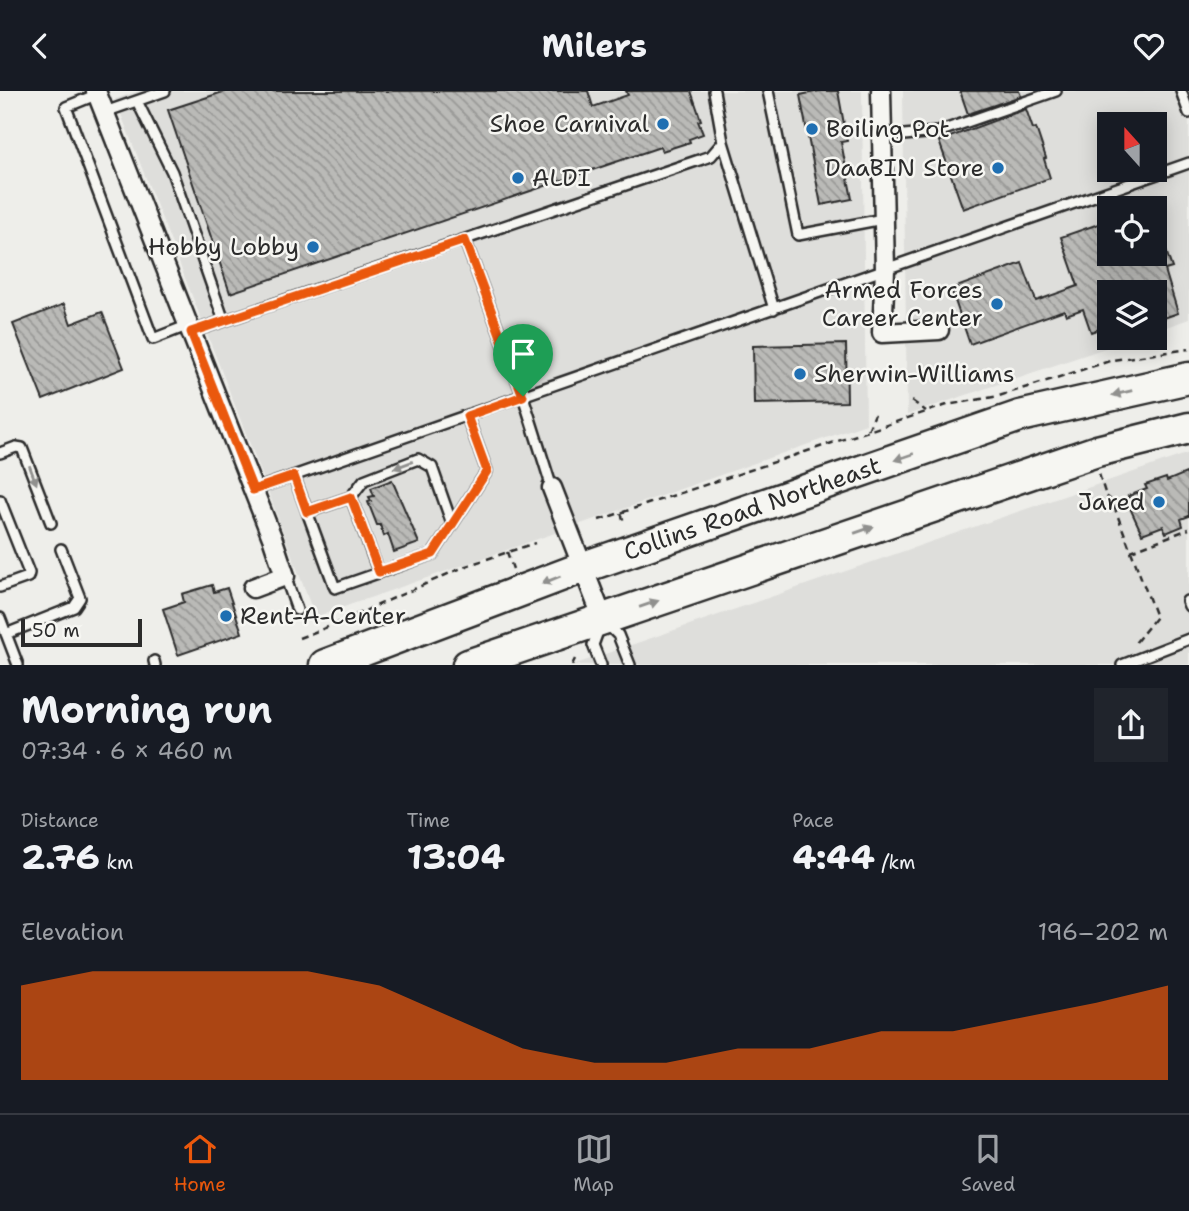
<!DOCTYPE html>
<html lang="en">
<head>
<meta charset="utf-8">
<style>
	body { margin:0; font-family:"Shantell Sans",sans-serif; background:#20242c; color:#f1f3f6; height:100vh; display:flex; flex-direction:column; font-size:26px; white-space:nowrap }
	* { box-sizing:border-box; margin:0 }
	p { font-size:23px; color:#9ea1a6 }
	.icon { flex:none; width:38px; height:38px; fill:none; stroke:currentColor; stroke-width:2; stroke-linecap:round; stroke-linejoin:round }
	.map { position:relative; height:574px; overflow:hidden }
	.side { display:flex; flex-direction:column; background:#171b24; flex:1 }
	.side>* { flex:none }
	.needle { width:46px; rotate:339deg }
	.controls { position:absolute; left:1097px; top:21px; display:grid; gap:14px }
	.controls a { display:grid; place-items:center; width:70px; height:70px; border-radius:0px; background:#171b24; box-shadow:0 4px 18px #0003; font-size:35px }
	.scale { position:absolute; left:21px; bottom:18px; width:121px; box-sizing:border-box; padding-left:7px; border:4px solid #2b2b2b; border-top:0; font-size:19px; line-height:24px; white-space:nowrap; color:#2b2b2b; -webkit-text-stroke:5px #f6f6f2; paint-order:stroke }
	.pin { position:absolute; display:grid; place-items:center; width:60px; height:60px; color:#fff; margin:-72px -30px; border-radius:50% 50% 50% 0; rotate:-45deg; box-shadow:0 0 7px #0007 }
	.pin .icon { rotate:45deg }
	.round { display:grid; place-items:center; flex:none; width:74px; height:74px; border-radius:0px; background:#20242c }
	.summary { display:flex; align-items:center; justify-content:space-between; height:119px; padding:0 21px }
	h1 { font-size:38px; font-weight:700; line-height:52px }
	.stats { display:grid; grid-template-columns:repeat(3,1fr); gap:10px; height:119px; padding:7px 21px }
	.stats div { display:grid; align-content:center }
	.stats b { font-size:35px; font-weight:700 }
	.stats small { font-size:19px; font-weight:400 }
	.stats p { font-size:19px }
	.chart { height:196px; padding:14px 21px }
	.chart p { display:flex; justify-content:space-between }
	.chart svg { width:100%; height:126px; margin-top:7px; fill:#ea580c; opacity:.7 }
	header { display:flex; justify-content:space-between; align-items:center; height:91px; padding:0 21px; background:#171b24; font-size:32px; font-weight:700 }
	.dock { display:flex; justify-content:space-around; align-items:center; height:98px; border-top:2px solid #363941; background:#171b24; font-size:19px; color:#9ea1a6 }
	.dock a { display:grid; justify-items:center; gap:4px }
	.dock .current { color:#ea580c }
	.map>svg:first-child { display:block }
	.built { fill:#dededb; fill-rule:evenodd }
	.building { fill:url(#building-back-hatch); stroke:#2b2b2b; stroke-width:2 }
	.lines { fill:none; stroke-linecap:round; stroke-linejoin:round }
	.service-casing { stroke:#2b2b2b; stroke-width:14 }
	.minor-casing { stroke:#2b2b2b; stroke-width:23 }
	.trunk-casing { stroke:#2b2b2b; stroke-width:35 }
	.path { stroke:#2b2b2b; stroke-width:2.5; stroke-dasharray:7 5; stroke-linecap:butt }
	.service { stroke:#f6f6f2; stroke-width:9 }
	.minor { stroke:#f6f6f2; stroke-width:18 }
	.trunk { stroke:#f6f6f2; stroke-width:30 }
	.oneway { fill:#90908e }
	.route-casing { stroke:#fff; stroke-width:14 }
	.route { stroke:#ea580c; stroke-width:9 }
	.poi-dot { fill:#1f6fb2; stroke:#f6f6f2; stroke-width:2.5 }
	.labels { text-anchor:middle; stroke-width:5; stroke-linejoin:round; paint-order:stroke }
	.poi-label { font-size:24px; fill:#2b2b2b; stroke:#f6f6f2; text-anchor:end }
	.street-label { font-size:24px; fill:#2b2b2b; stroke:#f6f6f2 }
</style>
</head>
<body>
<header><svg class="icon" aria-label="back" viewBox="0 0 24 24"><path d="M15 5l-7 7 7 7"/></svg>Milers<svg class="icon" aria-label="heart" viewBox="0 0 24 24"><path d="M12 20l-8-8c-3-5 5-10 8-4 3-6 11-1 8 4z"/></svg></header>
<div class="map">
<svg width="1189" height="574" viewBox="0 0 1189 574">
	<defs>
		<pattern id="building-back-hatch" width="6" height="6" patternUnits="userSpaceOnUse" patternTransform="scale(1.75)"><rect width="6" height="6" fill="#babab7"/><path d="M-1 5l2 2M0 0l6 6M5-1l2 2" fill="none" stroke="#979795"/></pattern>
	</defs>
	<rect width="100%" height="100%" fill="#eeeeea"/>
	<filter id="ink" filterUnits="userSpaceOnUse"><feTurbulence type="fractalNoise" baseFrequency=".0143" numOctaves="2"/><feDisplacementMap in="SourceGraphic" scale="14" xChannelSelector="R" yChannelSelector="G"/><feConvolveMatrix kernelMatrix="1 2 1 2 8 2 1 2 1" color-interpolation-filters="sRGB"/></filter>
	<g filter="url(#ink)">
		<path class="built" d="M139 0H862L866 333 315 526 259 376 115 8Z
			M903 0H1189V228L1155 240V201H1110V247H1135L907 324ZM1110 33H1155V79H1110ZM1110 117H1155V163H1110Z
			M1189 362V574H573Z"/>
		<path class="building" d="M226 0H588L593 16 628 4 626 0H691L701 29 698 30 703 43 689 48 690 51 662 60 660 56 230 202 168 19Z
			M820 0H838L847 50 841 51 852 108 821 114 800 4Z
			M960 0H1019L1021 5 968 23Z
			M1026 18 1033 38 1036 37 1046 67 1044 68 1050 87 963 118 939 50Z
			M1110 129V163H1155V134H1157L1172 177 1165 179 1178 222 1155 230V201H1110V253L1099 238 1091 241 1083 218 1066 224 1064 219 970 253 951 198 1022 172 1036 210 1078 195 1061 146Z
			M64 213 71 233 102 221 124 277 43 309 13 233Z
			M846 253 847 311 754 313 753 255Z
			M1186 382 1189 390V425L1181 428 1183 435 1166 442 1163 435 1142 443 1130 417 1132 416 1128 405 1147 398 1145 394 1166 387 1167 390Z
			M392 389 419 452 394 461 388 443 384 445 380 434H377L368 411 371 410 369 406 374 405 371 397Z
			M212 494 214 501 227 497 242 542 178 564 163 518 184 511 182 503Z"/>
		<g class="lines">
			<g class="service-casing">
				<path id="service" d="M768 0 798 144 883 128
					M1181 0 1189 22
					M98 3 66 16 153 248 189 234
					M137 10 172 81 224 230
					M105 21 165 0
					M881 46 938 41 1056 0
					M723 51 774 218
					M465 149 523 305 552 397
					M191 241 711 65 723 51 714 0
					M0 362 16 356 22 357 51 432
					M294 385 335 497 433 463 487 380 467 325
					M253 399 1189 72
					M351 406 379 482
					M0 409 29 482 28 486 0 496
					M307 421 351 406 364 389 418 368 432 376 452 433
					M285 485 297 519
					M1187 510 1189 515
					M0 527 18 574
					M607 533 618 544 630 574
					M600 535 593 554 601 574
					M6 543 74 516 80 507 61 458
					M154 570 155 574
					M1122 574 1189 548"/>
			</g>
			<g class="minor-casing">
				<path id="minor" d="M96 0 273 449 285 485 253 497
					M881 0 885 179 882 242 939 239
					M552 397 603 528"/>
			</g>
			<g class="trunk-casing">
				<g id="trunk">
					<path id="s1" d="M325 574 584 476 1020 325 1189 287"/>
					<path d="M468 574 1097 360 1189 337"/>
				</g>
			</g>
			<path class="path" d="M912 310 926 320
				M868 339 875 323
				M1099 383 1106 405 1112 410 1156 526 1136 551V556
				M621 422 624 431
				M599 429 947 314 999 305 1113 269 1189 258
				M1131 460 1189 438
				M507 461 513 478
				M299 547 333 534 466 475 535 452
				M572 574 575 568"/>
			<use href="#service" class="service"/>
			<use href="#minor" class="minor"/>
			<use href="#trunk" class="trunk"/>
		</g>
		<defs><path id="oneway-solid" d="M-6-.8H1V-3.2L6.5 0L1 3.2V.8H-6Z" transform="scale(1.75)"/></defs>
		<g class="oneway">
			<use href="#oneway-solid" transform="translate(1122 302) rotate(167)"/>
			<use href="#oneway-solid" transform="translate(904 366) rotate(161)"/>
			<use href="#oneway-solid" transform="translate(403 374) rotate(160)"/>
			<use href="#oneway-solid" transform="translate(33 384) rotate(69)"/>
			<use href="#oneway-solid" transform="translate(864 439) rotate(-19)"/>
			<use href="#oneway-solid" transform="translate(551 489) rotate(158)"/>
			<use href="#oneway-solid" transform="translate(649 513) rotate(-19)"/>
		</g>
	</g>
	<g class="lines" filter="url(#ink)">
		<g class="route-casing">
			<path id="route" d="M465 149 523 305 467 325 487 380 433 463 379 481 351 406 307 421 294 385 253 399 191 241Z"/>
		</g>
		<use href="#route" class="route"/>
	</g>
	<g class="poi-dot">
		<circle cx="663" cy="33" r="7"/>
		<circle cx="812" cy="38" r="7"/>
		<circle cx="998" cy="77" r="7"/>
		<circle cx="518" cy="87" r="7"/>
		<circle cx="313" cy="156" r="7"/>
		<circle cx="997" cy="213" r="7"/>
		<circle cx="800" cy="283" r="7"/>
		<circle cx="1159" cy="411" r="7"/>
		<circle cx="226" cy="525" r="7"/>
	</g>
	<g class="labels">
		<g class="poi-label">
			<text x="649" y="41">Shoe Carnival</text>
			<text x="826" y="46" text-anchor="start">Boiling Pot</text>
			<text x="984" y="85">DaaBIN Store</text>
			<text x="532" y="95" text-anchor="start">ALDI</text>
			<text x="299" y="164">Hobby Lobby</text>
			<text x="983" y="207">Armed Forces<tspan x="983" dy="28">Career Center</tspan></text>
			<text x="814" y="291" text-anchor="start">Sherwin-Williams</text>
			<text x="1145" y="419">Jared</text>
			<text x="240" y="533" text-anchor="start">Rent-A-Center</text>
		</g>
		<g class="street-label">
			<text dy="8" stroke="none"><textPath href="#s1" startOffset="455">Collins Road Northeast</textPath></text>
		</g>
	</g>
</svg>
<div class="controls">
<a><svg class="needle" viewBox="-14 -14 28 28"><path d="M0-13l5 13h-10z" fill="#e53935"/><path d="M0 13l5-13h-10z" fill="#9ea1a6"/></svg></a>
<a><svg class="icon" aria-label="locate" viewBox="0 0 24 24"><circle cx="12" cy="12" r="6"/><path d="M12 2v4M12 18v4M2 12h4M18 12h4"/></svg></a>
<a><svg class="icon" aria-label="layers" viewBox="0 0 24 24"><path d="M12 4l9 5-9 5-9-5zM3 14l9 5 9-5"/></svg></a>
</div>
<div class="scale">50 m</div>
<div class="pin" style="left:523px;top:305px;background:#1e9e55"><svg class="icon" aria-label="arrive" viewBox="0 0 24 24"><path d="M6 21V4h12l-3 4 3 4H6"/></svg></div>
</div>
<section class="side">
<div class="summary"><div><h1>Morning run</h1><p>07:34 · 6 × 460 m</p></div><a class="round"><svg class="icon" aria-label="share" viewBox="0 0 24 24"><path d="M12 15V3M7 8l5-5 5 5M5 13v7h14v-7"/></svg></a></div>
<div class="stats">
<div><p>Distance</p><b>2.76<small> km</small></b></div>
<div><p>Time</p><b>13:04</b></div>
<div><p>Pace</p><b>4:44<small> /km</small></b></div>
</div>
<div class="chart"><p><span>Elevation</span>196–202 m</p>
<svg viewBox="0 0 160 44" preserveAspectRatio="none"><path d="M0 44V11L10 6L20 6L30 6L40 6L50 11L60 22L70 33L80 38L90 38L100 33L110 33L120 27L130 27L140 22L150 17L160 11V44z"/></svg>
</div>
</section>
<nav class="dock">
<a class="current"><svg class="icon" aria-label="home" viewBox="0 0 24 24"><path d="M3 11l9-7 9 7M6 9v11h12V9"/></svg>Home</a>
<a><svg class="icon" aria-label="map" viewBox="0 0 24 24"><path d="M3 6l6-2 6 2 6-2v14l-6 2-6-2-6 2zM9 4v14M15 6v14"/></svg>Map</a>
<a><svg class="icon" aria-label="saved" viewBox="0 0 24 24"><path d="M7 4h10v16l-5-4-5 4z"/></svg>Saved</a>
</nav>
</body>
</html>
